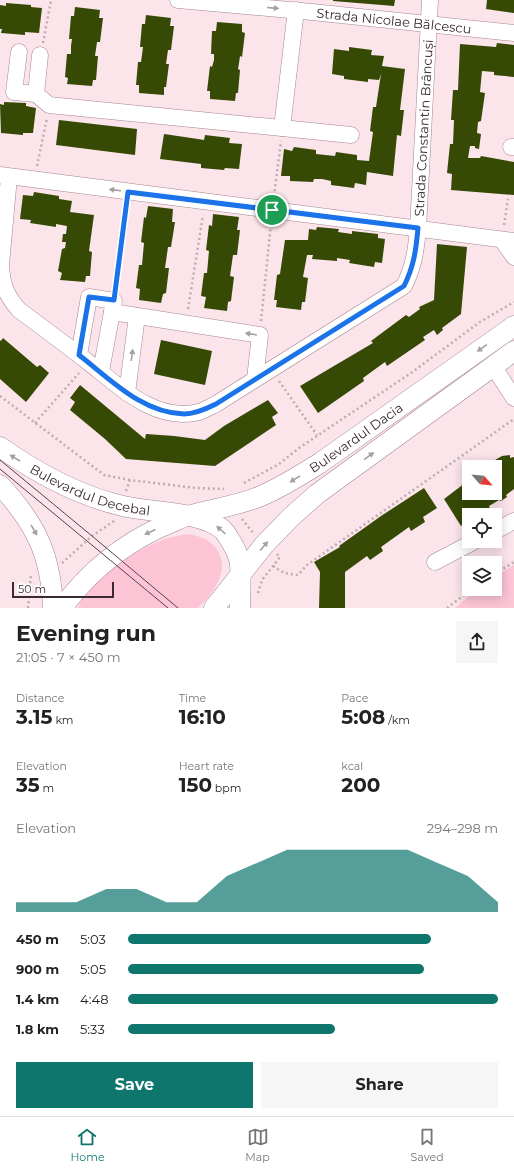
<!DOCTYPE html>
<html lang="en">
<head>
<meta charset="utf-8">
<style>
	body { margin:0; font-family:Montserrat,sans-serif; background:#f6f6f6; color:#222; height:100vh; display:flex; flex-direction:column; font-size:15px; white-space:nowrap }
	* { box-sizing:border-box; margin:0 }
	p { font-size:13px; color:#767676 }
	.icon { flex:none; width:22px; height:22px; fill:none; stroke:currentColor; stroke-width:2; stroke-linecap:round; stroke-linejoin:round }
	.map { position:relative; height:608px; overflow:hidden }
	.details { display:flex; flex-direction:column; background:#fff; flex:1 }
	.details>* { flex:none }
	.needle { width:26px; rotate:117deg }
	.fabs { position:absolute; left:462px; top:460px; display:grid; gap:8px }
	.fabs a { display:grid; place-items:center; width:40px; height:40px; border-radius:0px; background:#fff; box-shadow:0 2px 10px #0003; font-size:20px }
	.scale { position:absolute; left:12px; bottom:10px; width:102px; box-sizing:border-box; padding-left:4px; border:2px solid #382a2e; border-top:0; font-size:11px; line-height:14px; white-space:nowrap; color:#382a2e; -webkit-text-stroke:3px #fff; paint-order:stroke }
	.pin { position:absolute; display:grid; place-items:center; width:34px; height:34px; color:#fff; margin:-17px; border:2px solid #fff; border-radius:50%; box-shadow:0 1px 4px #0007 }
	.round { display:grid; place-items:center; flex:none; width:42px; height:42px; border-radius:0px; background:#f6f6f6 }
	.head { display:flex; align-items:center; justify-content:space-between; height:68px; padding:0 16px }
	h1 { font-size:22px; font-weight:700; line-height:30px }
	.figures { display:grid; grid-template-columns:repeat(3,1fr); gap:6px; height:68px; padding:4px 16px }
	.figures div { display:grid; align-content:center }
	.figures b { font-size:20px; font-weight:700 }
	.figures small { font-size:11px; font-weight:400 }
	.figures p { font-size:11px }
	.chart { height:112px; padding:8px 16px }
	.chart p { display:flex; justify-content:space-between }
	.chart svg { width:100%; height:72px; margin-top:4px; fill:#0f766e; opacity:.7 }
	.button { display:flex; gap:8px; margin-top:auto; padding:8px 16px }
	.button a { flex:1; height:46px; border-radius:0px; background:#0f766e; color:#fff; font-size:16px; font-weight:700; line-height:46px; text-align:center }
	.button a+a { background:#f6f6f6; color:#222 }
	ul { padding:0 16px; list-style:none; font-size:13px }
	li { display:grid; grid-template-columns:64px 48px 1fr; align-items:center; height:30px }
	li i { height:10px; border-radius:5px; background:#0f766e }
	.menu { display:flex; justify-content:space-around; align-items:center; height:56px; border-top:1px solid #e0e0e0; background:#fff; font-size:11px; color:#767676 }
	.menu a { display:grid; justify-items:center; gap:2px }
	.menu .current { color:#0f766e }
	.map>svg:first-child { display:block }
	.green { fill:#fcc4d5 }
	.building { fill:#374a05 }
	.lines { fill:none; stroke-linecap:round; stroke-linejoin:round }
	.minor-casing { stroke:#a6858f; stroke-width:17 }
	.major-casing { stroke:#a6858f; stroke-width:21 }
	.path { stroke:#bfabb0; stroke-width:2.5; stroke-dasharray:2 3; stroke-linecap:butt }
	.minor { stroke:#fff; stroke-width:16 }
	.major { stroke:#fff; stroke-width:20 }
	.tram { stroke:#544449; stroke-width:1 }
	.oneway { fill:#a59fa1 }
	.route-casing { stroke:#fff; stroke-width:8 }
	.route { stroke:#1a73e8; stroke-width:5 }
	.labels { text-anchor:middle; stroke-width:4; stroke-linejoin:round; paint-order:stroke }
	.street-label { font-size:13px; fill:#382a2e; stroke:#fff }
</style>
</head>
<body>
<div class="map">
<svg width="514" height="608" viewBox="0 0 514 608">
	<rect width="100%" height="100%" fill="#fbe4ea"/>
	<path class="green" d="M190 534C196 536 205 538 210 542 235 563 216 591 198 608H78C81 601 84 595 88 589 93 584 99 580 105 575 130 555 157 537 190 534Z
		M514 565V608H455L477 589H495V577Z"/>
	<path class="building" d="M333 0H395L394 6 333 1Z
		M487 0H514V13L486 9Z
		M6 3 31 5V7L42 8 39 33 25 32V35L1 33 2 29H0V5L6 6Z
		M75 7 100 10 99 18H103L100 42H97L95 56H98L96 80H93L92 86 67 84 68 78 65 77 67 54H71V46L72 39H69L71 16H74Z
		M146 15 171 18 170 26H174L171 50H168L166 64H169L166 87H164V95L139 93V85H136L138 62H141L143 47H140L142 24H145Z
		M217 22 242 24V32L245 33 242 57 240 56 239 63 238 69 240 70 238 93H236L235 101 210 99V91H207L210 66 212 67 214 60V54H211L212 31H216Z
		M497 43 514 45V77L494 75V72L482 71 480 92 485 93 481 121 478 122 477 133 481 134 479 149 475 148V146H470L468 158H480L481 156 514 162V195L451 190 452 174 447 173 450 144H453L454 120H451L453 90H458L460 44 496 47Z
		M349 47 372 50 371 55 384 56 382 66 405 69 400 110H404L401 136 397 135 393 176 367 172 366 185 355 183 354 188 331 185V181L322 179H314L313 182 290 181V176H281L284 149 292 151 294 147 316 150V154L335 156 336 152 357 155V160L369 161 373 132 370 131 373 107H376L381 74 379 80 368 79V82L344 79V76L332 74 334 49 349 51Z
		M4 102 26 103V106L36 108 33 133H23V135L1 133 0 104 4 105Z
		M59 120 137 129 135 155 56 145Z
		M164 134 198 139 204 140 205 135 230 138 229 143 242 144 239 169 225 168 224 170 201 168V164L160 159Z
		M34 192 59 196V199L72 201 70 212 94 215 89 251 92 252 90 276H86L85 282 60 280 62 273 58 271 62 249 65 248 66 242H62L63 234H66L67 226 56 224V227L30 223 31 220 20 219 23 195 33 196Z
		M148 206 173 209 172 222H175L171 247H168L165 268H169L166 293 163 294 161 303 139 300 140 289 136 288 139 265H142L144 243 141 242 144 217 146 218Z
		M213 214 239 217 237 230H240L237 255H233L230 276 234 277 231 301 228 302 227 311 204 308 206 297 201 296 204 273H207L209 251 206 250 209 225 212 226Z
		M317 227 339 229 338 232 352 234V231L378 234V238L385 239 382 263 375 262 374 267 349 263 350 260 337 258V261L312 259 313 255H307L303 277 308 278 305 302H302L301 310 276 307 277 300H274L277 275 280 274 285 240H308L309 229 316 230Z
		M437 244 467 247 461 314 442 328 443 330 437 335 434 330 423 337 425 340 387 366 385 362 363 378 364 381 318 413 300 386 373 343 371 341 406 315 409 317 420 309 419 307 434 300Z
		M3 338 37 367 40 365 49 373 26 402 0 379V340L1 341Z
		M161 340 212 351 205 385 154 374Z
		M80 385 145 439 146 434 174 436 205 440 224 426 268 400 278 413 272 417 276 425 215 466 126 459 105 439 70 410 75 402 70 398Z
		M510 455V458L514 457V489L506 495 507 497 501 501 499 500 489 506 490 509 481 515H469V521L461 526 444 499 469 480V493H495V467H491L497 463 495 460 502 456Z
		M424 488 437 508 423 517 425 522 411 531 409 527 381 547 383 551 370 560 367 556 345 572V608H319L320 572 314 562 340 547 339 546 381 516Z"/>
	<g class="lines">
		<g class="minor-casing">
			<g id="minor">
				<path id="s1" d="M178 0 312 12 514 33"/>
				<path d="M19 52 14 92 36 94"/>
				<path d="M40 55 36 94 49 105 282 128 296 10"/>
				<path d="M282 128 351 135"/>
				<path d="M511 147H514"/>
				<path d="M0 175 514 241"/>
				<path id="s2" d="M9 177 1 265C2 285 6 295 19 310 42 327 65 344 88 362 119 386 155 423 199 412 205 410 210 407 216 404L404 286C414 266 416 250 418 229L430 0"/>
				<path d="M502 240 514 257"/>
				<path d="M79 355 89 297 114 301 112 312"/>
				<path d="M493 366 514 398"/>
				<path d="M101 371 112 312 260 335 255 379"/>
				<path d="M127 393 137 316"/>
				<path d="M495 531 514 521"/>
				<path d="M435 562 475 541"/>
			</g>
		</g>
		<g class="major-casing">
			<g id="major">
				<path id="s3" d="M0 447C37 473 79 496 123 506 151 513 202 511 223 530 226 533 228 537 230 540 234 546 237 552 239 559 242 569 240 596 240 608"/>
				<path d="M0 485C36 524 51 555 53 608"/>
				<path id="s4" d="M62 608C89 571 121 545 163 526 171 523 179 518 188 516 212 509 237 506 261 496 282 487 301 475 320 463L514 326"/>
				<path d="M214 608 264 545 291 517 317 494 514 351"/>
			</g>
		</g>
		<path class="path" d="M43 43 51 0
			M37 166 47 118
			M274 196 281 141
			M504 225 508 199
			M116 288 127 206
			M188 309 203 215
			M261 321 271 224
			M279 381 317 435
			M0 396 104 475 130 480
			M35 423 79 373
			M244 483 279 464 299 448 411 373 480 322 514 302
			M126 491 130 480 196 488 224 489
			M242 519 254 534
			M62 563 92 536 114 521
			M273 566 284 573 298 575 307 565 514 419
			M495 574 514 562
			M258 593 262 580 280 557 277 554
			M28 608 31 574
			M447 608 472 589"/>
		<use href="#minor" class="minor"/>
		<use href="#major" class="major"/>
		<path class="tram" d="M0 460 92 536 178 608
			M0 469 168 608"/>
	</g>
	<defs><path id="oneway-solid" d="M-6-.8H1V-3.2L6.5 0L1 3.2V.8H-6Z"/></defs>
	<g class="oneway">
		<use href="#oneway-solid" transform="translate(273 8) rotate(5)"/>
		<use href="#oneway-solid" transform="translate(115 190) rotate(-173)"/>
		<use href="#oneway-solid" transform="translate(251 334) rotate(-171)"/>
		<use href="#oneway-solid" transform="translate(482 348) rotate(145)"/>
		<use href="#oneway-solid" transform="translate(132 355) rotate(-82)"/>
		<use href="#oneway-solid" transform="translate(369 456) rotate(-36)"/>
		<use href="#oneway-solid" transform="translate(15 458) rotate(-148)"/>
		<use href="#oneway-solid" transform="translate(295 479) rotate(148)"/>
		<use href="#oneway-solid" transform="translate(34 530) rotate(60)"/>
		<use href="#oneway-solid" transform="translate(221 530) rotate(-138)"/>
		<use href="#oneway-solid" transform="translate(150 532) rotate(156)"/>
		<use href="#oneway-solid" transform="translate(264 546) rotate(-50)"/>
	</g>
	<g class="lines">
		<g class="route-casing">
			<path id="route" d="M128 192 418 228C416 250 414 266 404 286L216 404C206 409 195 414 184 414 142 413 110 379 79 355L89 297 114 300Z"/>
		</g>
		<use href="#route" class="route"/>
	</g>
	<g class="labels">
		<g class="street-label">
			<text dy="5" stroke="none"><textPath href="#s1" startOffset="217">Strada Nicolae Bălcescu</textPath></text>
			<text dy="5" stroke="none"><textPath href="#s2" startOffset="752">Strada Constantin Brâncuși</textPath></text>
			<text dy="5" stroke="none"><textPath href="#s4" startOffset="346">Bulevardul Dacia</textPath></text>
			<text dy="5" stroke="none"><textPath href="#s3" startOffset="101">Bulevardul Decebal</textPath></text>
		</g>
	</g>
</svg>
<div class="fabs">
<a><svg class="needle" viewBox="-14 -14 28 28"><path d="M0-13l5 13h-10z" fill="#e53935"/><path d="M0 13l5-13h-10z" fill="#767676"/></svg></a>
<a><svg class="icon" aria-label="locate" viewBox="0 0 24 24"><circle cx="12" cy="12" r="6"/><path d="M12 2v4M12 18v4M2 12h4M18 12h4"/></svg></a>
<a><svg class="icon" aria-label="layers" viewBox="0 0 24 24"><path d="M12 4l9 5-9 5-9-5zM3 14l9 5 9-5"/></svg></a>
</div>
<div class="scale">50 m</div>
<div class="pin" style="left:272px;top:210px;background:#1e9e55"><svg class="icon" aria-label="arrive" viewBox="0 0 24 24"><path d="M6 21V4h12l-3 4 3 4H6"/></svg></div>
</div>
<section class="details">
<div class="head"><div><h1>Evening run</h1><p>21:05 · 7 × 450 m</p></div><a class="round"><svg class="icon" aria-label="share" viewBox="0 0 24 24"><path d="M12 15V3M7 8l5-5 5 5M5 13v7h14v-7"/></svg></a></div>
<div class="figures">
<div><p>Distance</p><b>3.15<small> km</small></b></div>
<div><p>Time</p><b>16:10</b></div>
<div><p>Pace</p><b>5:08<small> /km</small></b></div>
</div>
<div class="figures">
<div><p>Elevation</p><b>35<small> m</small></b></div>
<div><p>Heart rate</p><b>150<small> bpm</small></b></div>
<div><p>kcal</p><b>200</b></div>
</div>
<div class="chart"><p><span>Elevation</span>294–298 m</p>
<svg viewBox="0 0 160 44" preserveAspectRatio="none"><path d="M0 44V38L10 38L20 38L30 30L40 30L50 38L60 38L70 22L80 14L90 6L100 6L110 6L120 6L130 6L140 14L150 22L160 38V44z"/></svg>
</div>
<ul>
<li><b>450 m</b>5:03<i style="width:82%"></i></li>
<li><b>900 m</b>5:05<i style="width:80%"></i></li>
<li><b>1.4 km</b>4:48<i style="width:100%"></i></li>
<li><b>1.8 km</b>5:33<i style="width:56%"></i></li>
</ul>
<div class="button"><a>Save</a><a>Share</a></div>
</section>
<nav class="menu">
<a class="current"><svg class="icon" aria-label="home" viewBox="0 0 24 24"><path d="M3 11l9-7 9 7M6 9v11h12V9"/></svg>Home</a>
<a><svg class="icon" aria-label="map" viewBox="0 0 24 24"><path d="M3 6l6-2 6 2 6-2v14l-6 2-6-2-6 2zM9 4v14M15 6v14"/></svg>Map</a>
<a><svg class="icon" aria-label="saved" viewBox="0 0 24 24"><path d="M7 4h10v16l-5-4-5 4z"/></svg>Saved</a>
</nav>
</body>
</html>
